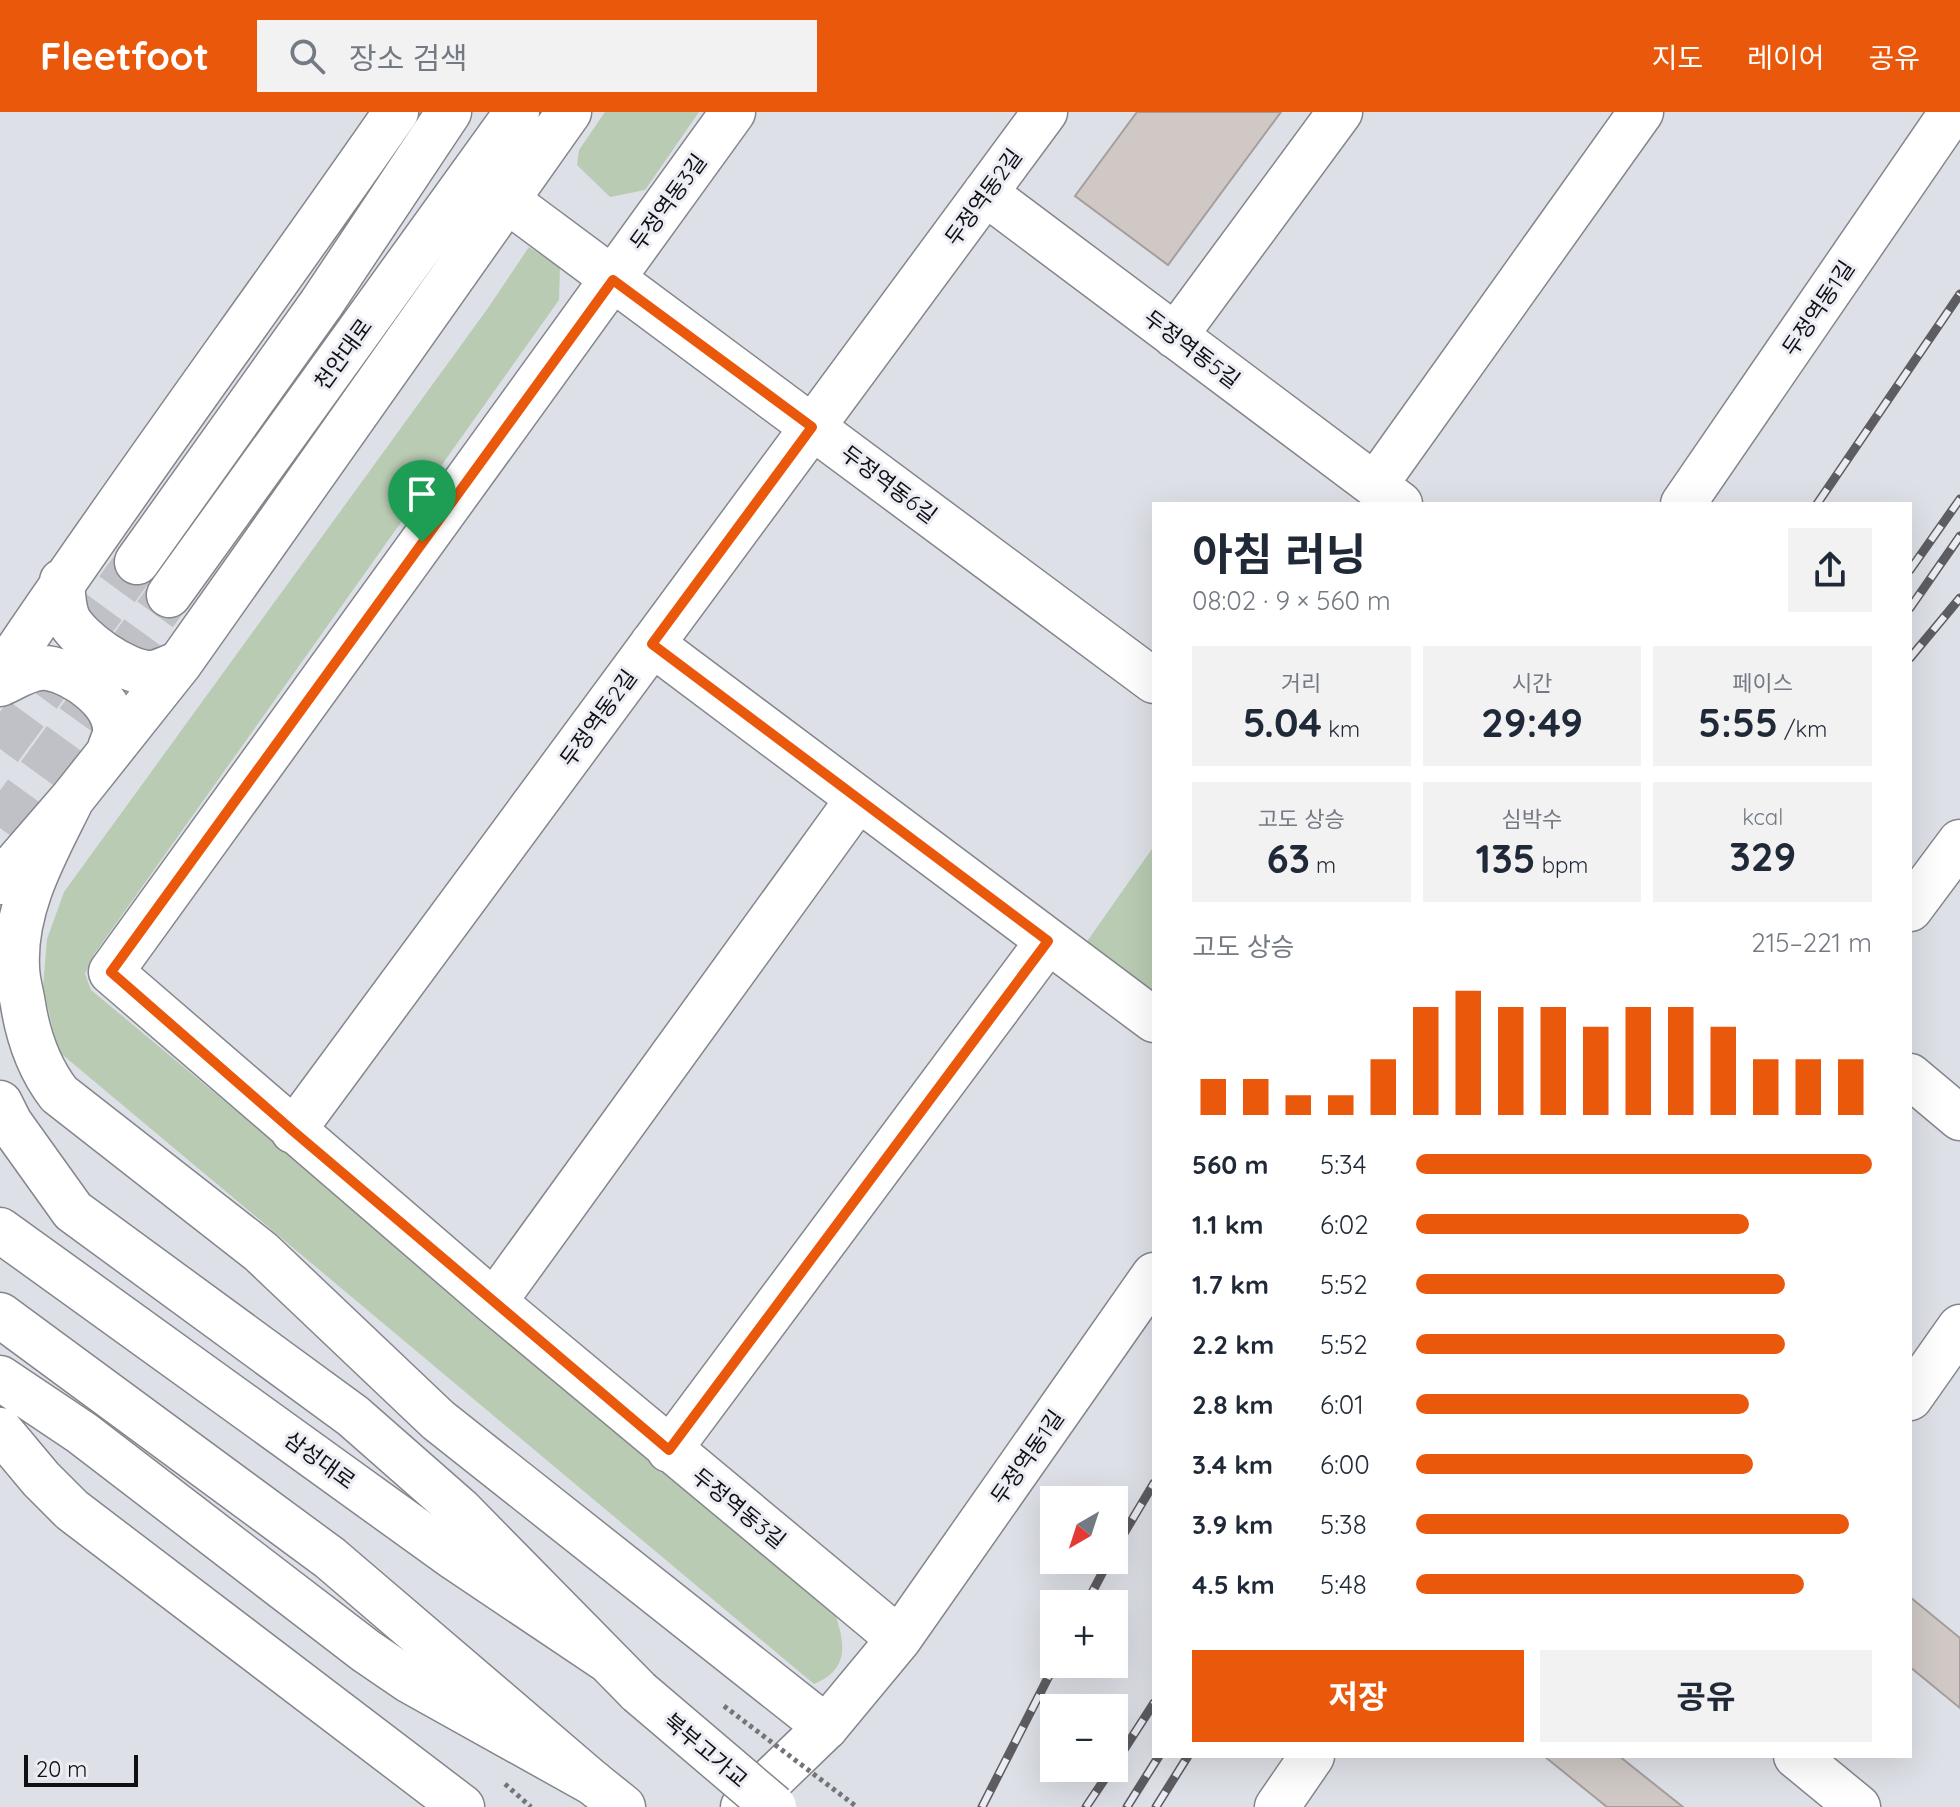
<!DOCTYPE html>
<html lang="ko">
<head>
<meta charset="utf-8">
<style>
	body { margin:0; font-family:Quicksand,"Noto Sans KR",sans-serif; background:#f2f2f3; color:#1f2937; height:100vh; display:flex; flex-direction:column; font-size:30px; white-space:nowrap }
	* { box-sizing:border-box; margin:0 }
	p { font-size:26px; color:#747a83 }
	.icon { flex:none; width:44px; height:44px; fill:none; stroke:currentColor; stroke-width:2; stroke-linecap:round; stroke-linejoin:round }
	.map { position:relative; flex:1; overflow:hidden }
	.panel { position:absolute; left:1152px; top:390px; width:760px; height:1256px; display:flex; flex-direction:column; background:#fff; border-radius:0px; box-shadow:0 8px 32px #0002 }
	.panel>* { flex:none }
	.needle { width:52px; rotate:219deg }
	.fabs { position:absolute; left:1040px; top:1374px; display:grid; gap:16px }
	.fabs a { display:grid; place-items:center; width:88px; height:88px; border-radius:0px; background:#fff; box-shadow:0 8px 32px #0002; font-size:40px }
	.scale { position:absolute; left:24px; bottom:20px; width:114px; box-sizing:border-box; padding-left:8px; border:4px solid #101012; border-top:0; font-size:22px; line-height:28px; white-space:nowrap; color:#101012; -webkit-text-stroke:6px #ecedf4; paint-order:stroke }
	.pin { position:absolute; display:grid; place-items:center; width:68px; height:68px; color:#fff; margin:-82px -34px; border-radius:50% 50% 50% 0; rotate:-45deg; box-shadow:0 0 8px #0007 }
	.pin .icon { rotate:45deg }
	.round { display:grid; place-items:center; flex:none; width:84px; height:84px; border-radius:0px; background:#f2f2f3 }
	.headline { display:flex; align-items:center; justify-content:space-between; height:136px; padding:0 40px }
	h1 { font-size:44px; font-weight:700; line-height:60px }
	.stats { display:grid; grid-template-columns:repeat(3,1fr); gap:12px; height:136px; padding:8px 40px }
	.stats div { display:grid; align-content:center; border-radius:0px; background:#f2f2f3; text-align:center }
	.stats b { font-size:40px; font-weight:700 }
	.stats small { font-size:22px; font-weight:400 }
	.stats p { font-size:22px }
	.chart { height:224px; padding:16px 40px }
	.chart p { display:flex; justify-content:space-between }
	.chart svg { width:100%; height:144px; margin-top:8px; stroke:#ea580c; stroke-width:6 }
	.button { display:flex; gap:16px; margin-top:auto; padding:16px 40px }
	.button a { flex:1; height:92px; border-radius:0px; background:#ea580c; color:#fff; font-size:32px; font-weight:700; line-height:92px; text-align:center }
	.button a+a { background:#f2f2f3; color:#1f2937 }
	ul { padding:0 40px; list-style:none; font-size:26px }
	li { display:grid; grid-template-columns:128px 96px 1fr; align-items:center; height:60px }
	li i { height:20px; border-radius:10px; background:#ea580c }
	header { display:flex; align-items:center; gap:48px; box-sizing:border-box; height:112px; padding:0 40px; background:#ea580c; color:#fff }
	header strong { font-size:38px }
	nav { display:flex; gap:44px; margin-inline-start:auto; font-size:28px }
	.search { width:560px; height:72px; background:#f2f2f3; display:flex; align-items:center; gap:20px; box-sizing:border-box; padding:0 28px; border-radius:0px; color:#747a83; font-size:30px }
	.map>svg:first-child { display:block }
	.green { fill:#b9cbb3 }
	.building { fill:#cfc8c5; stroke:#a59e9c; stroke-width:2 }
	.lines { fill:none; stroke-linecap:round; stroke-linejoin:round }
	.major-tunnel { stroke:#bfc1c7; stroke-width:44; stroke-dasharray:44 22; stroke-linecap:butt }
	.minor-casing { stroke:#84868c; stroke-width:47 }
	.major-casing { stroke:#84868c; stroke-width:47 }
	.highway-casing { stroke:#84868c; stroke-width:47 }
	.path { stroke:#747579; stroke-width:5; stroke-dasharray:4 4; stroke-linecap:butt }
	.minor { stroke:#fff; stroke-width:44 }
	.major { stroke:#fff; stroke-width:44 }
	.highway { stroke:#fff; stroke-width:44 }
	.rail-casing { stroke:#5d5d61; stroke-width:9 }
	.rail { stroke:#ecedf4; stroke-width:6; stroke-dasharray:18; stroke-linecap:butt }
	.major-bridge-casing { stroke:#84868c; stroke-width:47; stroke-linecap:butt }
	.path-bridge { stroke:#747579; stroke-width:5; stroke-dasharray:4 4; stroke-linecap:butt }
	.major-bridge { stroke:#fff; stroke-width:44 }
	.route-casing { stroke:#fff; stroke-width:16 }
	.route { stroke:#ea580c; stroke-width:10 }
	.labels { text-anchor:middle; stroke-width:6; stroke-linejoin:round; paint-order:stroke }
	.street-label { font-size:22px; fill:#101012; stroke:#ecedf4 }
</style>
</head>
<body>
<header>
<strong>Fleetfoot</strong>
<div class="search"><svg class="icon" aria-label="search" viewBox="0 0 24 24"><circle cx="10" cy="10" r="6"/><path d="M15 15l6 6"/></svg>장소 검색</div>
<nav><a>지도</a><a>레이어</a><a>공유</a></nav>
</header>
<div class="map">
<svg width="1960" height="1695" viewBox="0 0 1960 1695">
	<rect width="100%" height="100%" fill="#dee0e7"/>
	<path class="green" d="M605 0H699L645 78 610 85 577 53 579 38Z
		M529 135 560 155 559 188 95 841 85 862 91 878 832 1494C844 1526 853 1556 814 1572L58 939 43 875 47 827 64 780 488 196Z
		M1154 734V893L1081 838Z"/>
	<path class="building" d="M1137 0H1281L1168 153 1075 84Z
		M1910 1485 1960 1526V1596L1910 1555Z
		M1544 1644H1619L1683 1695H1607Z"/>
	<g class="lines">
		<path class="major-tunnel" d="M0 637 137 450
			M0 716 169 483"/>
		<g class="minor-casing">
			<path id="minor" d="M733 0 111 860 494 1190 899 1527
				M985 81 1400 392
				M508 89 1154 569
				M1175 224 1340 0
				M1375 373 1641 0
				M1683 392 1952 0
				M652 532 1154 908
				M1910 797 1960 730
				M1910 964 1960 1006
				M293 1019 1045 0
				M494 1190 858 687
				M1910 1286 1960 1215
				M669 1338 1048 829
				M1796 1644 1858 1695
				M743 1695 826 1615 899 1527 1154 1163
				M1277 1695 1312 1644"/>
		</g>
		<g class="major-casing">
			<path id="major" d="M137 450 321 192 449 0
				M62 469C63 482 63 495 68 507 79 528 125 561 150 561 159 561 172 554 180 551
				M169 483 517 0
				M0 564C128 373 265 189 396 0
				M0 572C14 566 31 554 47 556 75 560 118 590 115 622 114 627 110 634 109 640
				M72 687C46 740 14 794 17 855 17 867 21 880 23 892 28 924 39 956 59 982L261 1140 438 1308 826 1615
				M0 770 72 687 180 551 569 0
				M0 991 10 1011 73 1099 353 1304 460 1398 639 1580
				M0 1266 82 1321 366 1539 410 1569 593 1671 623 1695
				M0 1318 41 1367 72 1398 462 1695"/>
		</g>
		<g class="highway-casing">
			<path id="highway" d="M0 1118 452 1444 604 1546
				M0 1203 330 1446 593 1671"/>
		</g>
		<path class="path" d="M505 1672 531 1695"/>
		<use href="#minor" class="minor"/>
		<use href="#major" class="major"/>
		<use href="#highway" class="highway"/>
		<g class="rail-casing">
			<path id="rail" d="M1817 392 1960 182
				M1910 458 1960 387
				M1910 496 1960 424
				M1910 546 1960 486
				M1114 1438 1154 1371
				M1086 1492 1109 1448
				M1114 1653 1154 1591
				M982 1695 1055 1552
				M1086 1695 1112 1656
				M1127 1695 1159 1644
				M1156 1695 1188 1644"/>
		</g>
		<use href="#rail" class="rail"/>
		<g class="major-bridge-casing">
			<path id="major-bridge" d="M639 1580 774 1695"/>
		</g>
		<path class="path-bridge" d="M724 1594 857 1695"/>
		<use href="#major-bridge" class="major-bridge"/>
	</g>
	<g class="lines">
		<g class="route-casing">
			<path id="route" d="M613 168 812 315 652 532 1048 829 669 1338 293 1019 111 860Z"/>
		</g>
		<use href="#route" class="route"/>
	</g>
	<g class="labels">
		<g class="street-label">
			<text transform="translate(983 85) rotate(-54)" y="8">두정역동2길</text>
			<text transform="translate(668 90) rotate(-54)" y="8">두정역동3길</text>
			<text transform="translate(1818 196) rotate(-56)" y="8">두정역동1길</text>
			<text transform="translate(1192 237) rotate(37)" y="8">두정역동5길</text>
			<text transform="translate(343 242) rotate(-54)" y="8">천안대로</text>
			<text transform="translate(889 372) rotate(37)" y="8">두정역동6길</text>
			<text transform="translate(598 606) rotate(-54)" y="8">두정역동2길</text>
			<text transform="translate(1027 1345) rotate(-55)" y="8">두정역동1길</text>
			<text transform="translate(320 1348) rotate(36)" y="8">삼성대로</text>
			<text transform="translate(739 1396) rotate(39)" y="8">두정역동3길</text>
			<text transform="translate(706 1638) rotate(40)" y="8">북부고가교</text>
		</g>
	</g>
</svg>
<div class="fabs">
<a><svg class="needle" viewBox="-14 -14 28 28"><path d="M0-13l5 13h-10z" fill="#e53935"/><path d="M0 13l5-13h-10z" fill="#747a83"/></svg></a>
<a>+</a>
<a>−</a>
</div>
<div class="scale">20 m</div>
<div class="pin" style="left:422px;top:430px;background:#1e9e55"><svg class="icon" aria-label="arrive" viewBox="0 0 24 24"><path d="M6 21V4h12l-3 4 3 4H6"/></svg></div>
<section class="panel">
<div class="headline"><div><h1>아침 러닝</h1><p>08:02 · 9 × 560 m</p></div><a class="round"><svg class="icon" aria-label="share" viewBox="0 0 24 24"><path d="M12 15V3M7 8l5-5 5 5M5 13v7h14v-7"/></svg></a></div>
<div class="stats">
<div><p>거리</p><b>5.04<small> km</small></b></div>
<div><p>시간</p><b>29:49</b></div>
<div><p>페이스</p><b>5:55<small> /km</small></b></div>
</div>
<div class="stats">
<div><p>고도 상승</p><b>63<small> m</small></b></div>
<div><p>심박수</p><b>135<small> bpm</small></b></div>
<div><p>kcal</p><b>329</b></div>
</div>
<div class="chart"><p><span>고도 상승</span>215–221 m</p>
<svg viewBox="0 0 160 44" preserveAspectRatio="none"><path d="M5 44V33M15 44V33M25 44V38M35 44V38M45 44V27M55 44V11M65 44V6M75 44V11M85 44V11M95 44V17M105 44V11M115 44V11M125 44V17M135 44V27M145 44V27M155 44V27"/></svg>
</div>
<ul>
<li><b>560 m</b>5:34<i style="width:100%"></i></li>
<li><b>1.1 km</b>6:02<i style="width:73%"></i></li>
<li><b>1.7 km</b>5:52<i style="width:81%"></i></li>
<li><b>2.2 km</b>5:52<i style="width:81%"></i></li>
<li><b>2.8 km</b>6:01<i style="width:73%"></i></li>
<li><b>3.4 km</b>6:00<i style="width:74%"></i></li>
<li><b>3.9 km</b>5:38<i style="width:95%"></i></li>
<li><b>4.5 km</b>5:48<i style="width:85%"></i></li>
</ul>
<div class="button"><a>저장</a><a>공유</a></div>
</section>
</div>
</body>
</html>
